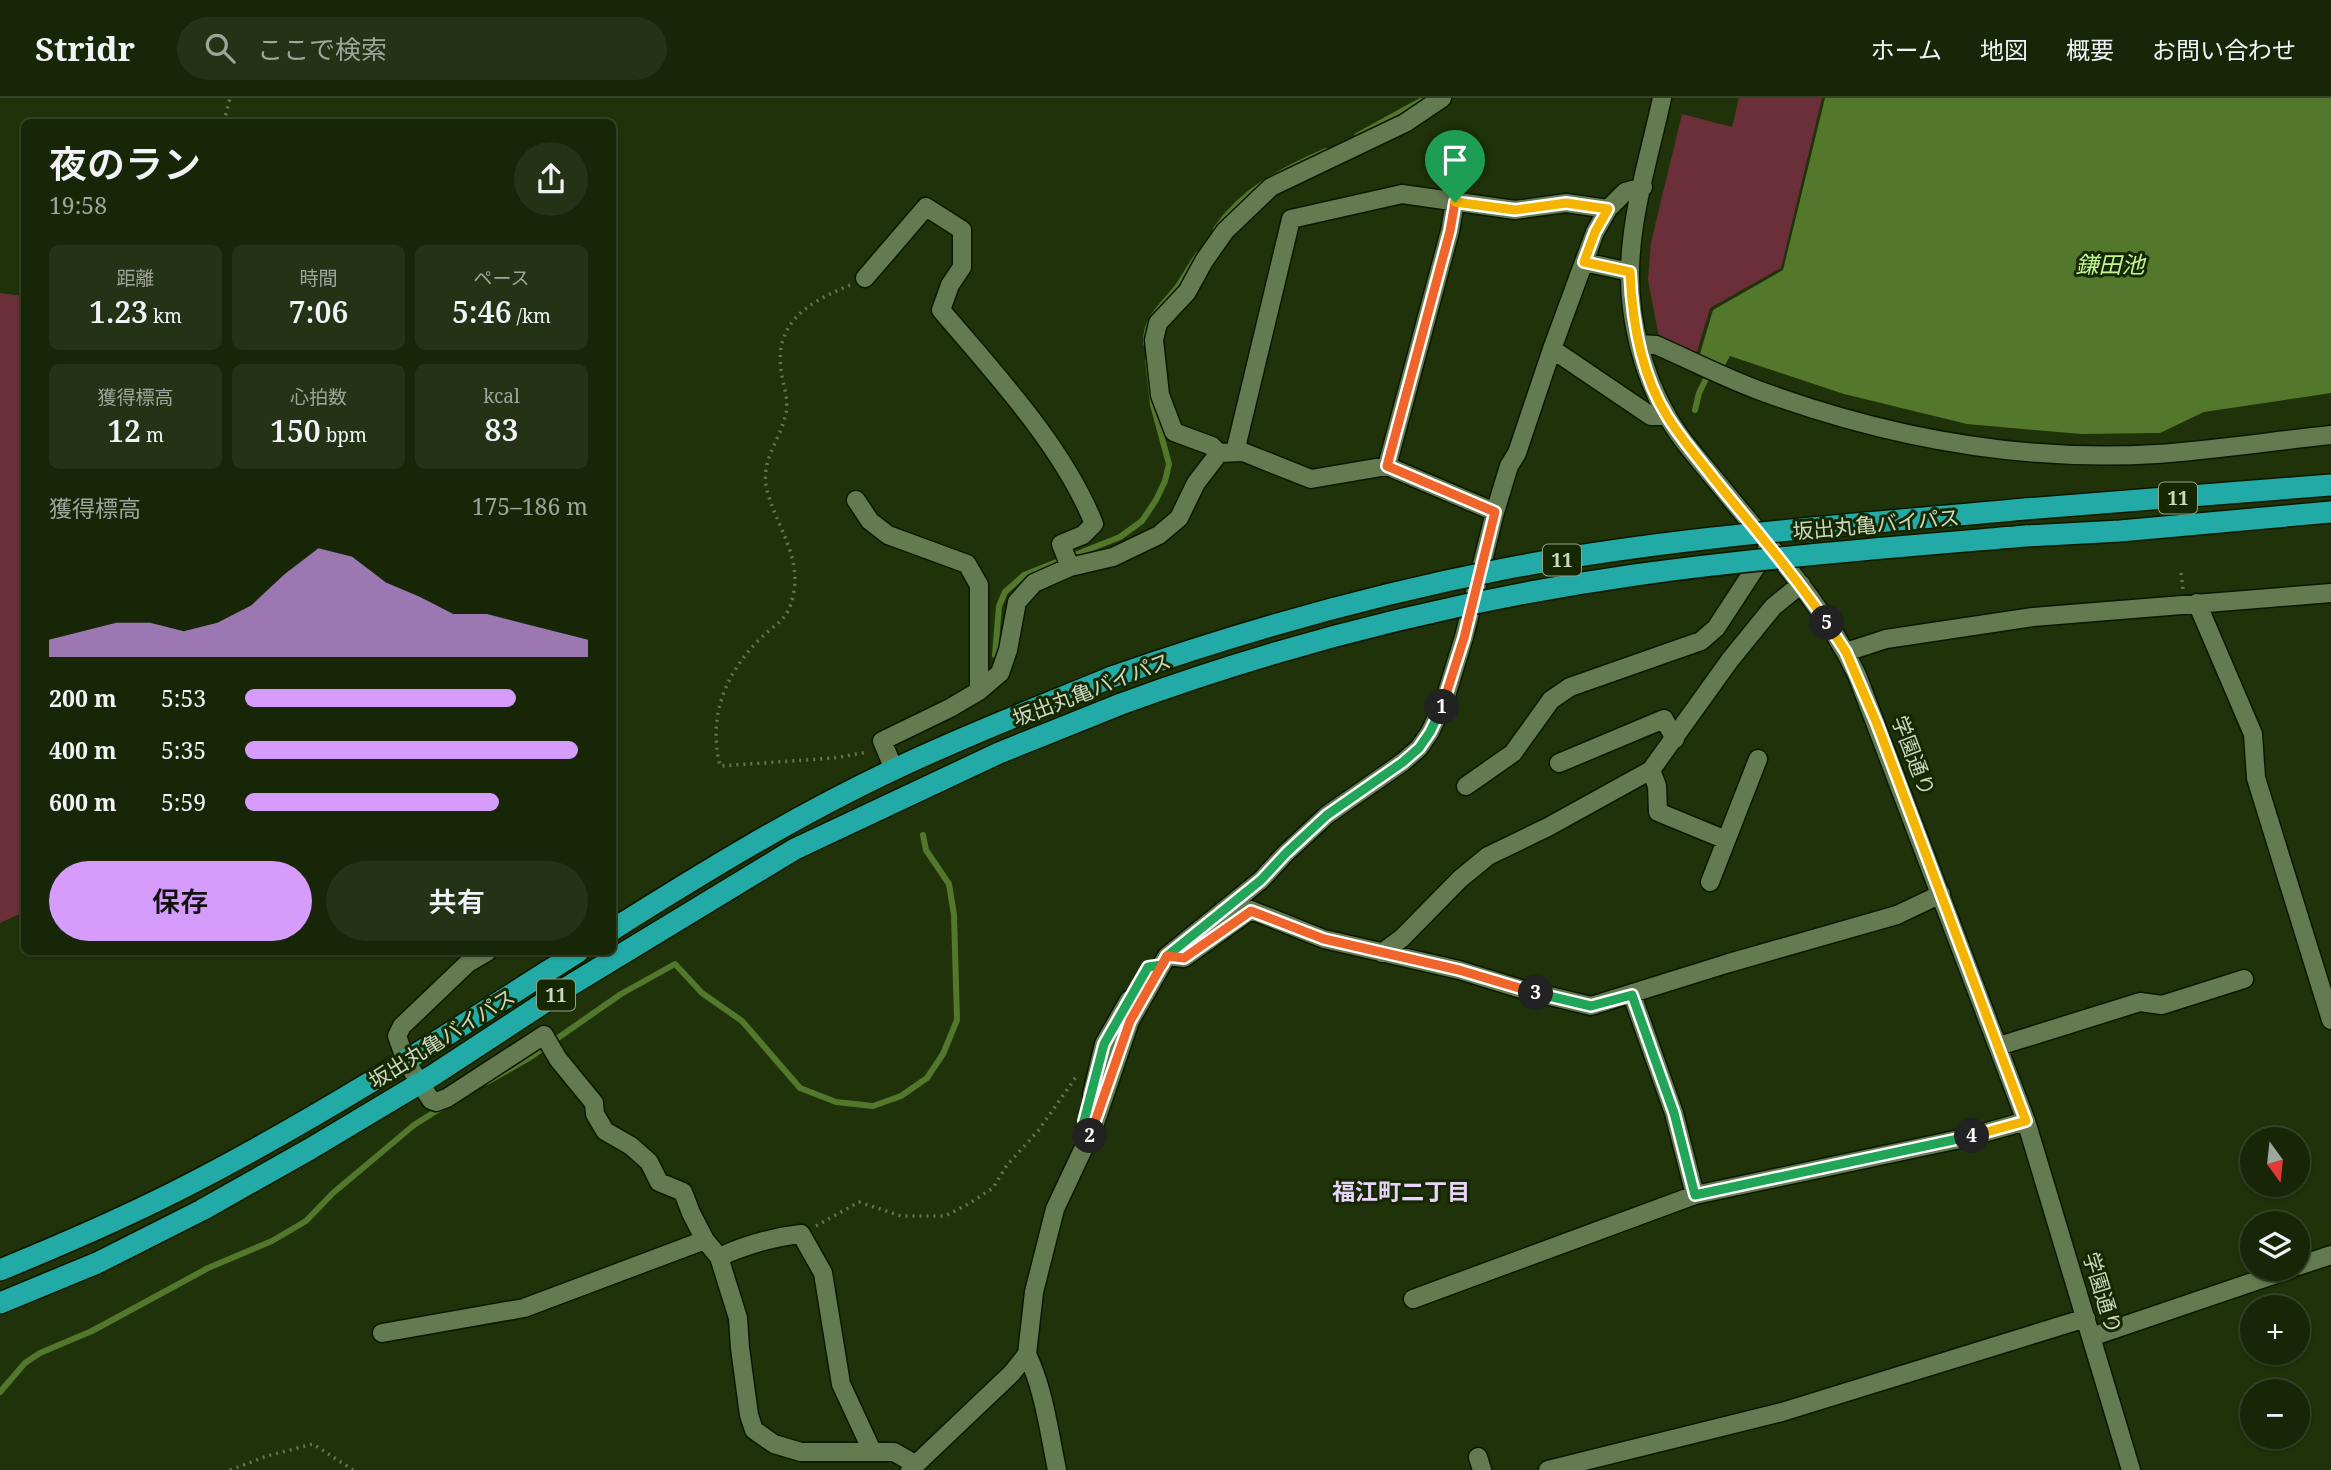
<!DOCTYPE html>
<html lang="ja">
<head>
<meta charset="utf-8">
<style>
	body { margin:0; font-family:"Noto Serif","Noto Sans JP",serif; background:#243215; color:#f1f3f6; height:100vh; display:flex; flex-direction:column; font-size:26px; white-space:nowrap }
	* { box-sizing:border-box; margin:0 }
	p { font-size:23px; color:#9ea59b }
	.icon { flex:none; width:38px; height:38px; fill:none; stroke:currentColor; stroke-width:2; stroke-linecap:round; stroke-linejoin:round }
	.map { position:relative; flex:1; overflow:hidden }
	.panel { position:absolute; left:21px; top:21px; width:595px; height:836px; display:flex; flex-direction:column; background:#172607; border-radius:10px; box-shadow:0 2px 5px #0004,0 0 0 2px #364328 }
	.panel>* { flex:none }
	.needle { width:46px; rotate:165deg }
	.tools { position:absolute; left:2240px; top:1029px; display:grid; gap:14px }
	.tools a { display:grid; place-items:center; width:70px; height:70px; border-radius:50%; background:#172607; box-shadow:0 2px 5px #0004,0 0 0 2px #364328; font-size:35px }
	.pin { position:absolute; display:grid; place-items:center; width:60px; height:60px; color:#fff; margin:-72px -30px; border-radius:50% 50% 50% 0; rotate:-45deg; box-shadow:0 0 7px #0007 }
	.pin .icon { rotate:45deg }
	.km { position:absolute; width:35px; height:35px; margin:-18px; border-radius:50%; background:#222; color:#fff; font-size:19px; line-height:35px; text-align:center }
	.round { display:grid; place-items:center; flex:none; width:74px; height:74px; border-radius:37px; background:#243215 }
	.summary { display:flex; align-items:center; justify-content:space-between; height:119px; padding:0 28px }
	h1 { font-size:38px; font-weight:600; line-height:52px }
	.metrics { display:grid; grid-template-columns:repeat(3,1fr); gap:10px; height:119px; padding:7px 28px }
	.metrics div { display:grid; align-content:center; border-radius:10px; background:#243215; text-align:center }
	.metrics b { font-size:30px; font-weight:600 }
	.metrics small { font-size:19px; font-weight:400 }
	.metrics p { font-size:19px }
	.chart { height:196px; padding:14px 28px }
	.chart p { display:flex; justify-content:space-between }
	.chart svg { width:100%; height:126px; margin-top:7px; fill:#d59cfb; opacity:.7 }
	.action { display:flex; gap:14px; margin-top:auto; padding:14px 28px }
	.action a { flex:1; height:80px; border-radius:42px; background:#d59cfb; color:#111; font-size:28px; font-weight:600; line-height:80px; text-align:center }
	.action a+a { background:#243215; color:#f1f3f6 }
	ul { padding:0 28px; list-style:none; font-size:23px }
	li { display:grid; grid-template-columns:112px 84px 1fr; align-items:center; height:52px }
	li i { height:18px; border-radius:9px; background:#d59cfb }
	header { display:flex; align-items:center; gap:42px; box-sizing:border-box; height:98px; padding:0 35px; background:#172607; border-bottom:2px solid #364328 }
	header strong { font-size:33px }
	nav { display:flex; gap:38px; margin-inline-start:auto; font-size:24px }
	.search { width:490px; height:63px; background:#243215; display:flex; align-items:center; gap:18px; box-sizing:border-box; padding:0 24px; border-radius:38px; color:#9ea59b; font-size:26px }
	.map>svg:first-child { display:block }
	.green { fill:#6b2f39 }
	.water { fill:#53772b }
	.lines { fill:none; stroke-linecap:round; stroke-linejoin:round }
	.stream { stroke:#53772b; stroke-width:6 }
	.minor-casing { stroke:#0b1800; stroke-width:21 }
	.highway-casing { stroke:#0b1800; stroke-width:24 }
	.path { stroke:#657554; stroke-width:3.5; stroke-dasharray:2 5; stroke-linecap:butt }
	.minor { stroke:#647a50; stroke-width:18 }
	.highway { stroke:#22aba6; stroke-width:21 }
	.highway-bridge-casing { stroke:#0b1800; stroke-width:24; stroke-linecap:butt }
	.highway-bridge { stroke:#22aba6; stroke-width:21 }
	.split-1-casing { stroke:#fff; stroke-width:14 }
	.split-2-casing { stroke:#fff; stroke-width:14 }
	.split-3-casing { stroke:#fff; stroke-width:14 }
	.split-4-casing { stroke:#fff; stroke-width:14 }
	.split-5-casing { stroke:#fff; stroke-width:14 }
	.split-6-casing { stroke:#fff; stroke-width:14 }
	.split-1 { stroke:#f0652b; stroke-width:9 }
	.split-2 { stroke:#22a559; stroke-width:9 }
	.split-3 { stroke:#f0652b; stroke-width:9 }
	.split-4 { stroke:#22a559; stroke-width:9 }
	.split-5 { stroke:#f5b400; stroke-width:9 }
	.split-6 { stroke:#f5b400; stroke-width:9 }
	.labels { text-anchor:middle; stroke-width:6; stroke-linejoin:round; paint-order:stroke }
	.shield { fill:#162801; stroke:#95a287; stroke-width:2 }
	.shield-label { font-size:19px; font-weight:bold; fill:#cbd7c0 }
	.street-label { font-size:21px; fill:#cbd7c0; stroke:#162801 }
	.water-label { font-size:23px; font-style:italic; fill:#c2f790; stroke:#162801 }
	.neighbourhood-label { font-size:23px; font-weight:bold; fill:#e9d2fb; stroke:#162801 }
</style>
</head>
<body>
<header>
<strong>Stridr</strong>
<div class="search"><svg class="icon" aria-label="search" viewBox="0 0 24 24"><circle cx="10" cy="10" r="6"/><path d="M15 15l6 6"/></svg>ここで検索</div>
<nav><a>ホーム</a><a>地図</a><a>概要</a><a>お問い合わせ</a></nav>
</header>
<div class="map">
<svg width="2331" height="1372" viewBox="0 0 2331 1372">
	<rect width="100%" height="100%" fill="#1f3209"/>
	<path class="green" d="M1739 0H1822L1781 170 1710 210 1696 257 1659 240 1648 182 1651 144 1682 16 1732 29Z
		M0 195 24 198V814L0 825Z"/>
	<path class="water" d="M1825 0H2331V295L2204 314 2160 335 2081 336 1967 326 1844 296 1730 258 1724 269 1699 259 1713 212 1783 172Z"/>
	<g class="lines">
		<path class="stream" d="M1357 38 1426 0
			M1216 131C1244 91 1283 72 1326 53
			M1146 245C1145 221 1162 208 1176 191 1184 180 1190 168 1198 157
			M1695 312 1699 295 1709 275
			M995 557 999 508 1005 494 1024 477 1120 439 1142 423 1156 402 1165 383 1169 366 1153 307 1148 263
			M487 984 529 960 621 896 675 866 702 895 742 923 800 990 836 1004 873 1008 901 998 927 980 943 956 957 922 954 817 949 786 926 752 923 737
			M0 1294 25 1265 40 1255 92 1233 208 1170 272 1143 306 1123 333 1095 414 1027 444 1008"/>
		<g class="minor-casing">
			<path id="minor" d="M1662 0C1650 56 1631 115 1630 172 1629 220 1642 274 1666 316 1679 340 1699 362 1717 384 1767 446 1823 505 1857 577L2026 1023 2131 1372
				M1584 164 1630 174
				M865 180 926 109 962 132V169L950 187 941 212C995 276 1063 348 1094 426L1083 437 1061 446 1070 469 1113 459 1159 437 1179 420 1196 385 1219 355 1243 354 1311 381 1387 368 1495 414
				M1640 246 1656 247C1690 262 1723 279 1758 292 1885 339 2021 364 2157 356 2215 352 2273 343 2331 337
				M1552 251 1651 318H1667
				M1235 354 1291 121 1402 96 1515 112 1566 105 1608 111
				M1219 355 1212 348 1174 334 1160 297 1154 242 1158 225 1187 194 1204 163 1225 133 1271 89 1405 25 1442 0
				M1387 368 1450 133 1455 104
				M856 402 870 423 888 437 967 466 979 487V593
				M2197 505 2253 636 2256 680 2331 922
				M1846 554 1886 541 2033 519 2331 495
				M1559 665 1664 621 1675 641
				M894 671 882 643 950 610 979 593 1000 575 1008 552 1017 504 1034 485 1070 469
				M1651 672 1657 688 1658 714 1726 742
				M1466 688 1513 655 1551 602 1570 589 1701 543 1716 530 1765 455
				M1710 784 1758 661
				M487 854 468 865 402 928 397 938 406 963 431 1002 436 1004 447 1000 544 937 558 961 594 1005 595 1016 605 1033 631 1048 649 1064 659 1084 683 1094 691 1115 705 1142 719 1159 738 1220 740 1250 749 1317 754 1332 774 1346 801 1354H894L915 1366
				M1382 855 1402 840 1460 781 1488 758 1548 729 1651 672 1730 562 1773 509 1801 486
				M1167 858 1184 860 1251 812 1324 841 1459 872 1521 891 1591 908 1729 865 1897 817 1941 796
				M1632 897 1674 1015 1695 1097
				M1999 948 2140 904 2162 907 2244 881
				M1092 996 1104 946 1129 902
				M719 1159C746 1147 772 1139 801 1136L823 1175 841 1286 872 1353
				M2298 1168 2331 1157
				M1413 1201 1695 1097 1969 1039 2026 1023
				M382 1235 524 1210 705 1142
				M2091 1239 2291 1171
				M1027 1256C1044 1292 1049 1333 1057 1372
				M1478 1359 1482 1372
				M910 1372 1012 1275 1027 1256 1034 1194 1055 1111 1094 1028 1130 923 1167 858 1261 782 1286 755 1327 717 1403 664 1419 650 1430 634 1444 604 1464 539 1495 414 1509 368 1517 355 1552 251 1595 134 1608 111 1625 94 1643 89
				M1548 1372 1782 1314 2086 1220"/>
		</g>
		<g class="highway-casing">
			<path id="highway" d="M2025 411 2331 387
				M2026 438 2120 433 2331 414
				M612 832C704 774 797 717 895 671 966 637 1039 609 1112 579
				M0 1172C66 1145 131 1117 194 1084 327 1015 452 934 578 854
				M0 1205 97 1165 202 1112 310 1051 432 978 571 887 795 751 999 655 1121 606"/>
		</g>
		<path class="path" d="M224 24 230 0
			M850 187C810 204 774 223 781 273 783 285 789 303 786 315 780 345 758 362 768 396 778 430 802 461 793 498 787 525 776 524 759 542 724 577 708 620 720 668L834 660 868 654
			M2181 475 2183 491
			M816 1128 859 1104 901 1118H945L970 1105 993 1090 1007 1067 1038 1033 1076 979
			M230 1372 267 1358 313 1346 353 1372"/>
		<use href="#minor" class="minor"/>
		<use href="#highway" class="highway"/>
		<g class="highway-bridge-casing">
			<path id="highway-bridge" d="M1112 579C1240 534 1371 497 1504 471 1674 438 1852 427 2025 411
				M1121 606C1287 545 1460 502 1635 477 1765 459 1896 449 2026 438"/>
		</g>
		<use href="#highway-bridge" class="highway-bridge"/>
	</g>
	<g class="lines">
		<g class="split-1-casing">
			<path id="split-1" d="M1442 609 1464 540 1495 414 1387 368 1450 133 1455 104"/>
		</g>
		<g class="split-2-casing">
			<path id="split-2" d="M1090 1038 1087 1043 1084 1023 1104 946 1148 869 1162 867 1167 858 1261 782 1286 755 1327 717 1403 664 1419 650 1430 634 1442 609"/>
		</g>
		<g class="split-3-casing">
			<path id="split-3" d="M1090 1038 1130 923 1167 858 1184 860 1251 813 1324 841 1459 872 1536 895"/>
		</g>
		<g class="split-4-casing">
			<path id="split-4" d="M1536 895 1591 908 1632 897 1674 1015 1695 1097 1972 1038"/>
		</g>
		<g class="split-5-casing">
			<path id="split-5" d="M1827 525 1846 554 1877 626 2026 1023 1972 1038"/>
		</g>
		<g class="split-6-casing">
			<path id="split-6" d="M1455 104 1515 112 1566 105 1608 111 1595 134 1584 164 1630 174C1632 223 1641 276 1667 318 1681 341 1699 361 1715 382 1753 429 1793 475 1827 525"/>
		</g>
		<use href="#split-1" class="split-1"/>
		<use href="#split-2" class="split-2"/>
		<use href="#split-3" class="split-3"/>
		<use href="#split-4" class="split-4"/>
		<use href="#split-5" class="split-5"/>
		<use href="#split-6" class="split-6"/>
	</g>
	<g class="labels">
		<g class="shield">
			<rect x="2159" y="384.5" width="38" height="31" rx="5"/>
			<rect x="1543" y="446.5" width="38" height="31" rx="5"/>
			<rect x="537" y="881.5" width="38" height="31" rx="5"/>
		</g>
		<g class="shield-label">
			<text x="2178" y="407">11</text>
			<text x="1562" y="469">11</text>
			<text x="556" y="904">11</text>
		</g>
		<g class="street-label">
			<text transform="translate(1876 427) rotate(-5)" y="7">坂出丸亀バイパス</text>
			<text transform="translate(1092 592) rotate(-21)" y="7">坂出丸亀バイパス</text>
			<text transform="translate(1913 658) rotate(69)" y="7">学園通り</text>
			<text transform="translate(442 941) rotate(-32)" y="7">坂出丸亀バイパス</text>
			<text transform="translate(2102 1195) rotate(73)" y="7">学園通り</text>
		</g>
		<g class="water-label">
			<text x="2110" y="175">鎌田池</text>
		</g>
		<g class="neighbourhood-label">
			<text x="1401" y="1102">福江町二丁目</text>
		</g>
	</g>
</svg>
<div class="tools">
<a><svg class="needle" viewBox="-14 -14 28 28"><path d="M0-13l5 13h-10z" fill="#e53935"/><path d="M0 13l5-13h-10z" fill="#9ea59b"/></svg></a>
<a><svg class="icon" aria-label="layers" viewBox="0 0 24 24"><path d="M12 4l9 5-9 5-9-5zM3 14l9 5 9-5"/></svg></a>
<a>+</a>
<a>−</a>
</div>
<div class="pin" style="left:1455px;top:104px;background:#1e9e55"><svg class="icon" aria-label="arrive" viewBox="0 0 24 24"><path d="M6 21V4h12l-3 4 3 4H6"/></svg></div>
<b class="km" style="left:1442px;top:609px">1</b>
<b class="km" style="left:1090px;top:1038px">2</b>
<b class="km" style="left:1536px;top:895px">3</b>
<b class="km" style="left:1972px;top:1038px">4</b>
<b class="km" style="left:1827px;top:525px">5</b>
<section class="panel">
<div class="summary"><div><h1>夜のラン</h1><p>19:58</p></div><a class="round"><svg class="icon" aria-label="share" viewBox="0 0 24 24"><path d="M12 15V3M7 8l5-5 5 5M5 13v7h14v-7"/></svg></a></div>
<div class="metrics">
<div><p>距離</p><b>1.23<small> km</small></b></div>
<div><p>時間</p><b>7:06</b></div>
<div><p>ペース</p><b>5:46<small> /km</small></b></div>
</div>
<div class="metrics">
<div><p>獲得標高</p><b>12<small> m</small></b></div>
<div><p>心拍数</p><b>150<small> bpm</small></b></div>
<div><p>kcal</p><b>83</b></div>
</div>
<div class="chart"><p><span>獲得標高</span>175–186 m</p>
<svg viewBox="0 0 160 44" preserveAspectRatio="none"><path d="M0 44V38L10 35L20 32L30 32L40 35L50 32L60 26L70 15L80 6L90 9L100 18L110 23L120 29L130 29L140 32L150 35L160 38V44z"/></svg>
</div>
<ul>
<li><b>200 m</b>5:53<i style="width:79%"></i></li>
<li><b>400 m</b>5:35<i style="width:97%"></i></li>
<li><b>600 m</b>5:59<i style="width:74%"></i></li>
</ul>
<div class="action"><a>保存</a><a>共有</a></div>
</section>
</div>
</body>
</html>
